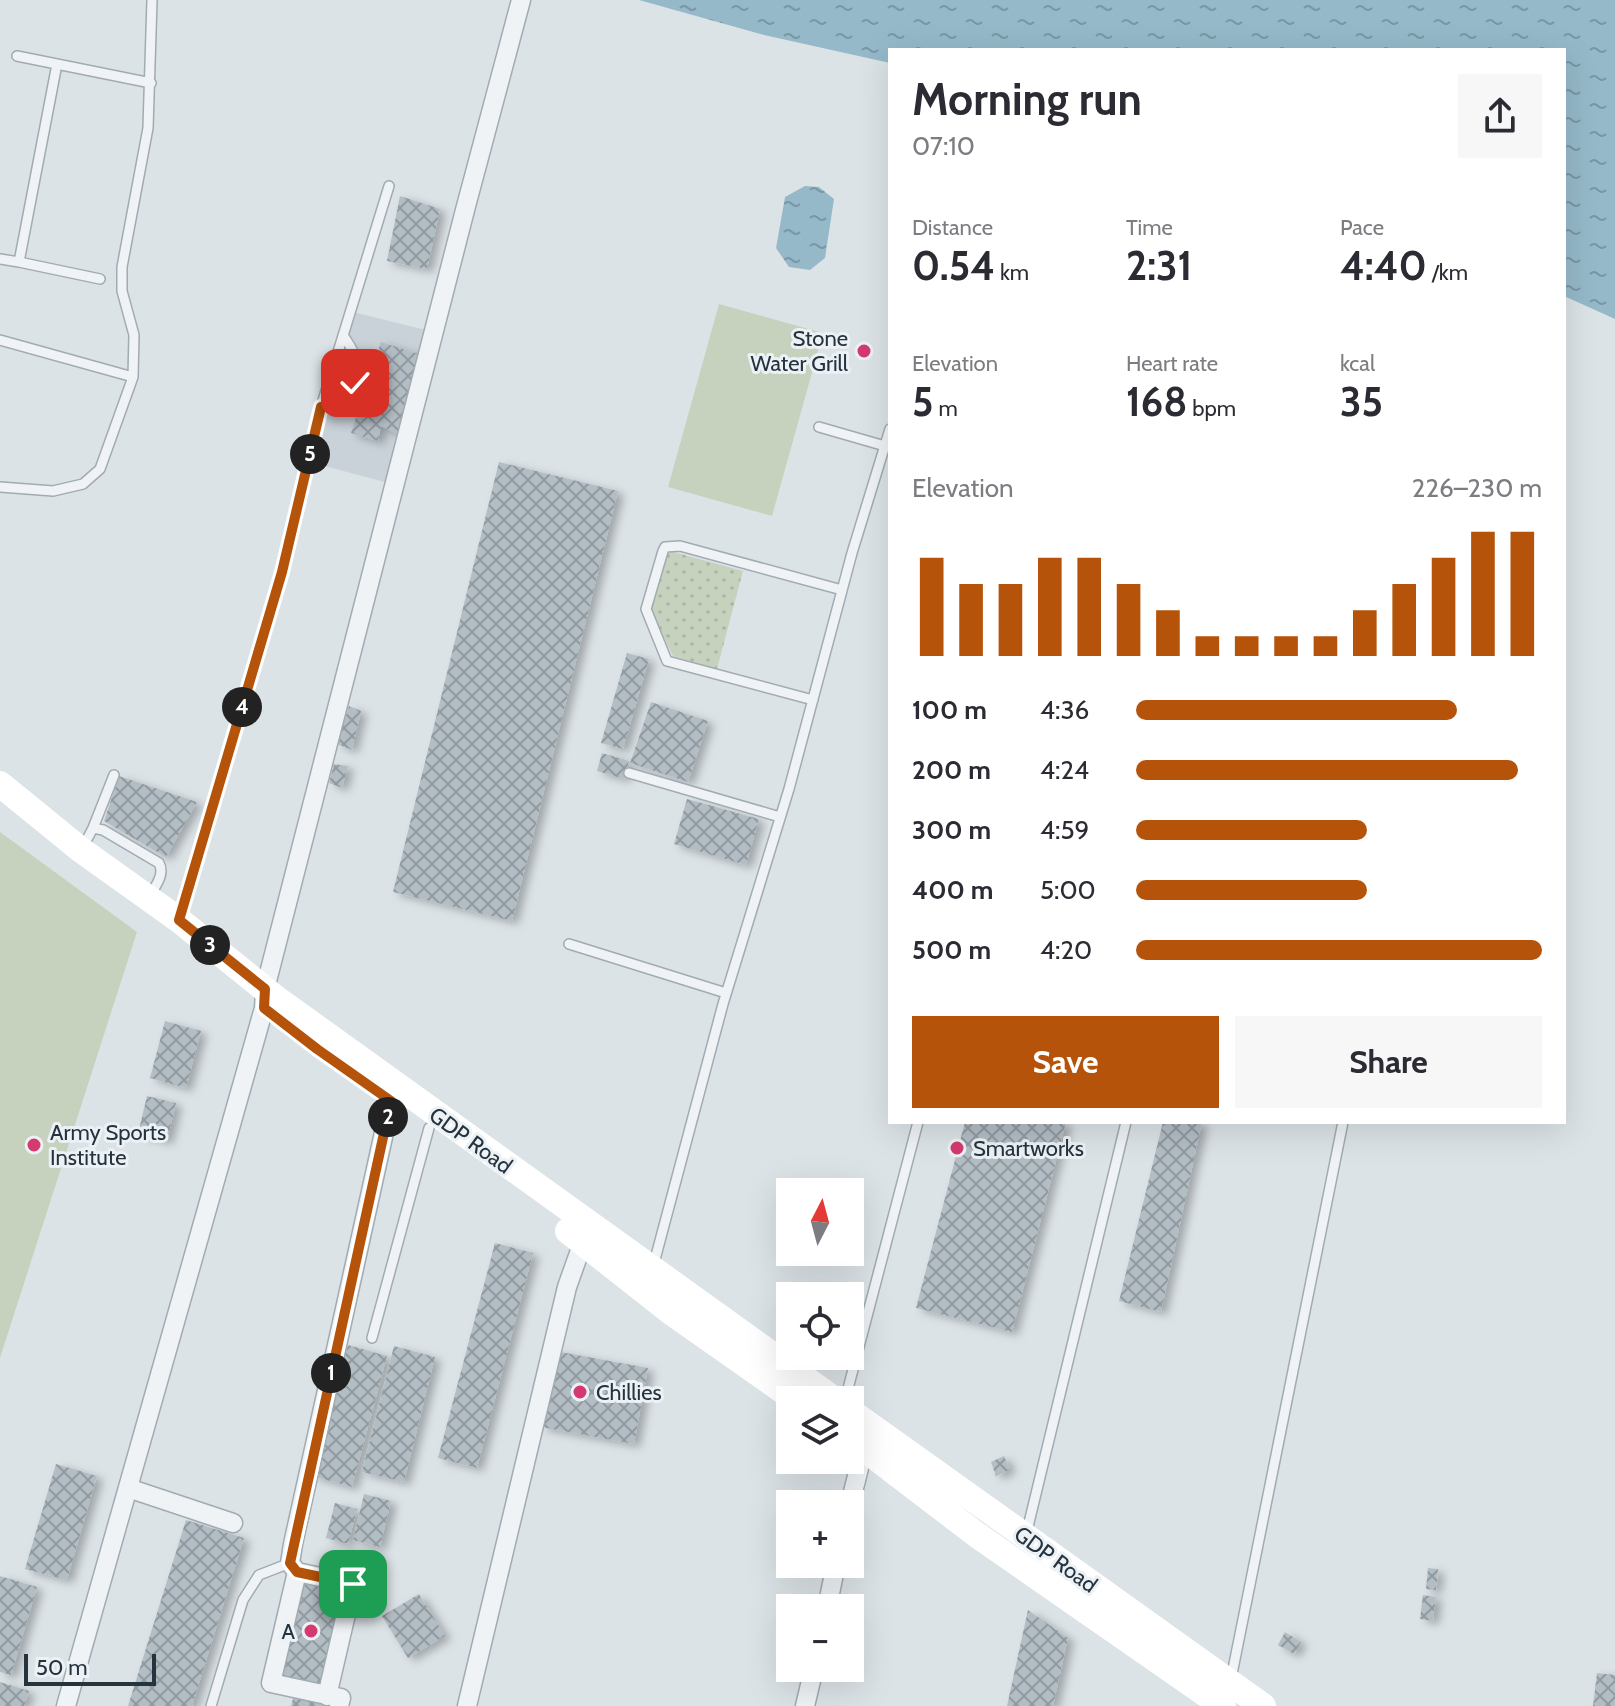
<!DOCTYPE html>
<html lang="en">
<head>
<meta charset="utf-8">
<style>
	body { margin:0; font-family:Cabin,sans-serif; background:#f7f7f7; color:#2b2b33; height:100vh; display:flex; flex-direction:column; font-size:30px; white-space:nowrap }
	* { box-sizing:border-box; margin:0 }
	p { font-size:26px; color:#7c7c81 }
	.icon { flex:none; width:44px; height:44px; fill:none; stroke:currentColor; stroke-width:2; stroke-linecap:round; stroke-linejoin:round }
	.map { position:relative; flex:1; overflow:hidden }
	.sheet { position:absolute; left:888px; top:48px; width:678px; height:1076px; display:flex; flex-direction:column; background:#fff; border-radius:0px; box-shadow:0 8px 32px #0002 }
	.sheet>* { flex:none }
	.needle { width:52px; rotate:6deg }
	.fabs { position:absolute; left:776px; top:1178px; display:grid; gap:16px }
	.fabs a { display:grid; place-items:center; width:88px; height:88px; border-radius:0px; background:#fff; box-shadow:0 8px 32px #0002; font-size:40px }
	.scale { position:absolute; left:24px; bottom:20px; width:132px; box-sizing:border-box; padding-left:8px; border:4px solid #25333e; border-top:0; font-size:22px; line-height:28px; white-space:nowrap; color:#25333e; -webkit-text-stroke:6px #ecf1f5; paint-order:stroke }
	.pin { position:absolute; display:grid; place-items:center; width:68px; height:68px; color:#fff; margin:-34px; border-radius:16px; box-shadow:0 4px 12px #0006 }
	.km { position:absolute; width:40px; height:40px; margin:-20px; border-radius:50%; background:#222; color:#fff; font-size:22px; line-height:40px; text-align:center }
	.round { display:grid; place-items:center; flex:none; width:84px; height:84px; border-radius:0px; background:#f7f7f7 }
	.overview { display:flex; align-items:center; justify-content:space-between; height:136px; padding:0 24px }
	h1 { font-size:44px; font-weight:700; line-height:60px }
	.metrics { display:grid; grid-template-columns:repeat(3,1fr); gap:12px; height:136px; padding:8px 24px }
	.metrics div { display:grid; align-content:center }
	.metrics b { font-size:40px; font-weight:700 }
	.metrics small { font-size:22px; font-weight:400 }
	.metrics p { font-size:22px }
	.chart { height:224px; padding:16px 24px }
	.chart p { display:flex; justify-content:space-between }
	.chart svg { width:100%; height:144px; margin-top:8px; stroke:#b45309; stroke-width:6 }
	.action { display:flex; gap:16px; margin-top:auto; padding:16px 24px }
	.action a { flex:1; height:92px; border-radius:0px; background:#b45309; color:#fff; font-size:32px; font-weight:700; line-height:92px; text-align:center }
	.action a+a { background:#f7f7f7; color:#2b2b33 }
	ul { padding:0 24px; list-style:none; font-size:26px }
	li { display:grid; grid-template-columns:128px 96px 1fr; align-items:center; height:60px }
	li i { height:20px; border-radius:10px; background:#b45309 }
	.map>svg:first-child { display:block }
	.built { fill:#cad2d9 }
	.grass { fill:url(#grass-dots) }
	.pitch { fill:#c6d2bd }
	.water { fill:url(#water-ripples) }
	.building { fill:url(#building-cross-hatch); filter:url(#shadow) }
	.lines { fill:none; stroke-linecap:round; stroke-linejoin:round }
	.service-casing { stroke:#a1abb1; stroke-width:12 }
	.minor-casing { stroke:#a1abb1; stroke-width:21 }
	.service { stroke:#eff3f5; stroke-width:9 }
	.minor { stroke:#eff3f5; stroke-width:18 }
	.secondary { stroke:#fff; stroke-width:26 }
	.route-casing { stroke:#fff; stroke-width:16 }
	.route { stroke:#b45309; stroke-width:10 }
	.poi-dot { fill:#d43a6f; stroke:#ecf1f5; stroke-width:3 }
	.labels { text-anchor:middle; stroke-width:6; stroke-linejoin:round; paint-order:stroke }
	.poi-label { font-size:22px; fill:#25333e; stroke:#ecf1f5; text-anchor:start }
	.street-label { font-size:22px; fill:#25333e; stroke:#ecf1f5 }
</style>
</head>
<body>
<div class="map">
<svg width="1615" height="1706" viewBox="0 0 1615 1706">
	<defs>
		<pattern id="grass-dots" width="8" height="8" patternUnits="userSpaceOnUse" patternTransform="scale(2)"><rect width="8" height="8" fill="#c6d2bd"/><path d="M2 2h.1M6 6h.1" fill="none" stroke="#aab5a4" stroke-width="1.8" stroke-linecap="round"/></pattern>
		<pattern id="water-ripples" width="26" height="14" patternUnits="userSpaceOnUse" patternTransform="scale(2)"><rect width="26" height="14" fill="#95b9c9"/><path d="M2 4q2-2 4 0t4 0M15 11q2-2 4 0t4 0" fill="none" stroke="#7997a5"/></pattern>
		<pattern id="building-cross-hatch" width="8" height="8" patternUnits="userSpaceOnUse" patternTransform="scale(2)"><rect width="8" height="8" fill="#b3bdc4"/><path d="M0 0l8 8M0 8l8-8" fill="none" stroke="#919aa1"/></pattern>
		<filter id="shadow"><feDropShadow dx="6" dy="3.5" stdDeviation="4" flood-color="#0004"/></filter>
	</defs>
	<rect width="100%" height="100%" fill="#dce3e7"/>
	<path class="built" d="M353 312 438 333 404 487 313 463Z"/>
	<path class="grass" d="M666 550 743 571 717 669 673 656 650 610Z"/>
	<path class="pitch" d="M719 304 823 333 772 516 668 487Z
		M0 832 137 932 0 1358Z"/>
	<path class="water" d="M639 0H1615V319L1564 296V50H890V63L764 35Z
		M805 186 819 187 834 199 825 258 810 270 789 267 776 248 785 197Z"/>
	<path class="building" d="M400 196 440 209 427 269 387 261Z
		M381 342 422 355 402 436 381 426 378 441 351 433Z
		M499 462 618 491 512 921 393 892Z
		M627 653 649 659 623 749 601 743Z
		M651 702 708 721 688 782 630 763Z
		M349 706 361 711 352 750 337 744Z
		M602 753 629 761 624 779 597 771Z
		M334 764 348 766 342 788 329 783Z
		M119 776 197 802 166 857 104 821Z
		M687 799 759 819 746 865 674 844Z
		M165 1021 201 1031 186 1088 150 1078Z
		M147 1096 176 1103 167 1141 138 1134Z
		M965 1122H1066L1012 1332 916 1308Z
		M1163 1122H1202L1161 1312 1119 1301Z
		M495 1243 533 1253 477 1468 438 1458Z
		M348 1345 387 1356 352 1487 312 1476Z
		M394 1346 435 1357 404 1482 362 1472Z
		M555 1351 648 1368 634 1444 541 1427Z
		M1004 1456 1010 1470 996 1476 991 1462Z
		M56 1464 97 1476 67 1580 25 1569Z
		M364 1494 391 1501 380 1547 353 1540Z
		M335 1503 357 1509 348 1544 326 1538Z
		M186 1520 244 1538 192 1706H128Z
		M1428 1568 1438 1569 1436 1590 1426 1589Z
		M0 1576 37 1587 11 1675 0 1672Z
		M300 1578 343 1587 321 1688 279 1675Z
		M419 1594 445 1636 408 1658 382 1616Z
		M1423 1595 1436 1597 1433 1621 1420 1619Z
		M1028 1610 1068 1638 1053 1706H1007Z
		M1285 1632 1301 1642 1294 1654 1278 1645Z
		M1597 1673 1615 1675V1706H1593Z
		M0 1682 29 1691 24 1706H0Z
		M294 1695 332 1705V1706H291Z"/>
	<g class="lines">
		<g class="service-casing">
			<path id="service" d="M17 56 151 83
				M57 64 19 262 100 279
				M0 259 19 262
				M0 340 133 377
				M321 407C339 404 353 397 356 376 357 370 358 364 355 357 353 349 347 342 343 335
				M819 427 885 446
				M0 487 53 491 83 484 100 469 133 377 134 335 122 291V267L148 128 152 0
				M813 700 667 661 646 609 663 551 665 547 680 546 842 590
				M629 773 780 817
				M93 828 114 775
				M83 847 93 828 103 830 159 863C165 874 156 885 150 896
				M180 917 282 572 322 404 389 186
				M569 944 726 993
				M653 1267 723 1004 789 789 852 553 890 429
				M372 1338 429 1128
				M845 1400 918 1122
				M1026 1535 1126 1122
				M1231 1679 1343 1122
				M211 1706 243 1600 259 1575 290 1563"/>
		</g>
		<g class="minor-casing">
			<path id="minor" d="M128 1488 233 1523
				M850 1504 864 1448 867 1441
				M297 1572 353 1584 327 1696
				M827 1608 836 1564
				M66 1706 264 1008 265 989 465 210 521 0
				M339 1706 341 1698 271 1683 297 1572 290 1563 293 1544 391 1101
				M467 1706 567 1287 583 1242
				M805 1706 814 1668"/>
		</g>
		<use href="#service" class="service"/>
		<use href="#minor" class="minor"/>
		<path class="secondary" d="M0 784 81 850 179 920 277 999 835 1400
			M568 1231 671 1312 796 1400
			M850 1411 1263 1706
			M850 1438 977 1535 1223 1706"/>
	</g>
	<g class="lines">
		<g class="route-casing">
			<path id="route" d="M353 1584 297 1572 290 1563 391 1101 317 1049 264 1008 265 989 179 920 282 572 321 407C338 404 348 399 355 383"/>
		</g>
		<use href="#route" class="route"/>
	</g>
	<g class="poi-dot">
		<circle cx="864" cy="351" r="8"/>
		<circle cx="34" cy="1145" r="8"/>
		<circle cx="957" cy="1148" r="8"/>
		<circle cx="580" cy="1392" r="8"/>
		<circle cx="311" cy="1631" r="8"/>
	</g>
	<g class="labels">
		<g class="poi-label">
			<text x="848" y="346" text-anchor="end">Stone<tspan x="848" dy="25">Water Grill</tspan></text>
			<text x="50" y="1140">Army Sports<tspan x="50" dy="25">Institute</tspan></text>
			<text x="973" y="1156">Smartworks</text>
			<text x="596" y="1400">Chillies</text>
			<text x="295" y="1639" text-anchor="end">A</text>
		</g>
		<g class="street-label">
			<text transform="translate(471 1140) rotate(36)" y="8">GDP Road</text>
			<text transform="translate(1056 1559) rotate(36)" y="8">GDP Road</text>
		</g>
	</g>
</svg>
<div class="fabs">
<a><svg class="needle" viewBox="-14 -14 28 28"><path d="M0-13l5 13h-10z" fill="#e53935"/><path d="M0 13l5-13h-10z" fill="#7c7c81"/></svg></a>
<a><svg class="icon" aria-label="locate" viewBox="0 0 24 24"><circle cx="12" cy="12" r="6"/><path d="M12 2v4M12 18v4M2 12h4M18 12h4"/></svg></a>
<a><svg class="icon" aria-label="layers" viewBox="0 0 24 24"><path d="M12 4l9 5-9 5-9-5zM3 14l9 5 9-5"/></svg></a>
<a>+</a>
<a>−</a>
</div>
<div class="scale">50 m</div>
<div class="pin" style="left:353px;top:1584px;background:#1e9e55"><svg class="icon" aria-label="arrive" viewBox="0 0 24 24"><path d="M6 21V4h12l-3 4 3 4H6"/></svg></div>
<div class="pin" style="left:355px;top:383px;background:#d93025"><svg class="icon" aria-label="check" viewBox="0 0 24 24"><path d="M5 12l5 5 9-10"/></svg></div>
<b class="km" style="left:331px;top:1373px">1</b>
<b class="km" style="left:388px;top:1117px">2</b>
<b class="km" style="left:210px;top:945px">3</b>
<b class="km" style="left:242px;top:707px">4</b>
<b class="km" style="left:310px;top:454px">5</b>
<section class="sheet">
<div class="overview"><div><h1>Morning run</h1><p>07:10</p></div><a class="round"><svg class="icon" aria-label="share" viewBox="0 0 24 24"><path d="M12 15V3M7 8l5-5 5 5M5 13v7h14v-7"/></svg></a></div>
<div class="metrics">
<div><p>Distance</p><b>0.54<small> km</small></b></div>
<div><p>Time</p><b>2:31</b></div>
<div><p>Pace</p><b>4:40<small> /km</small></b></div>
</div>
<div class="metrics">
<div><p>Elevation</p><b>5<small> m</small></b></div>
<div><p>Heart rate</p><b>168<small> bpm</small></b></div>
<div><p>kcal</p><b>35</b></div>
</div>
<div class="chart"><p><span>Elevation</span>226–230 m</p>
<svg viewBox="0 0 160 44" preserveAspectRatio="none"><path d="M5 44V14M15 44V22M25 44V22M35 44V14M45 44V14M55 44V22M65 44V30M75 44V38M85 44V38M95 44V38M105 44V38M115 44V30M125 44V22M135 44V14M145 44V6M155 44V6"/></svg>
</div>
<ul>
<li><b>100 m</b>4:36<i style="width:79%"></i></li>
<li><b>200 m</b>4:24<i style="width:94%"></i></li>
<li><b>300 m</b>4:59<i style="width:57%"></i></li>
<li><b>400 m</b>5:00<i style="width:57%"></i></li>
<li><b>500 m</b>4:20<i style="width:100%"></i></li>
</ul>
<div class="action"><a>Save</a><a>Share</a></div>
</section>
</div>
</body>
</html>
